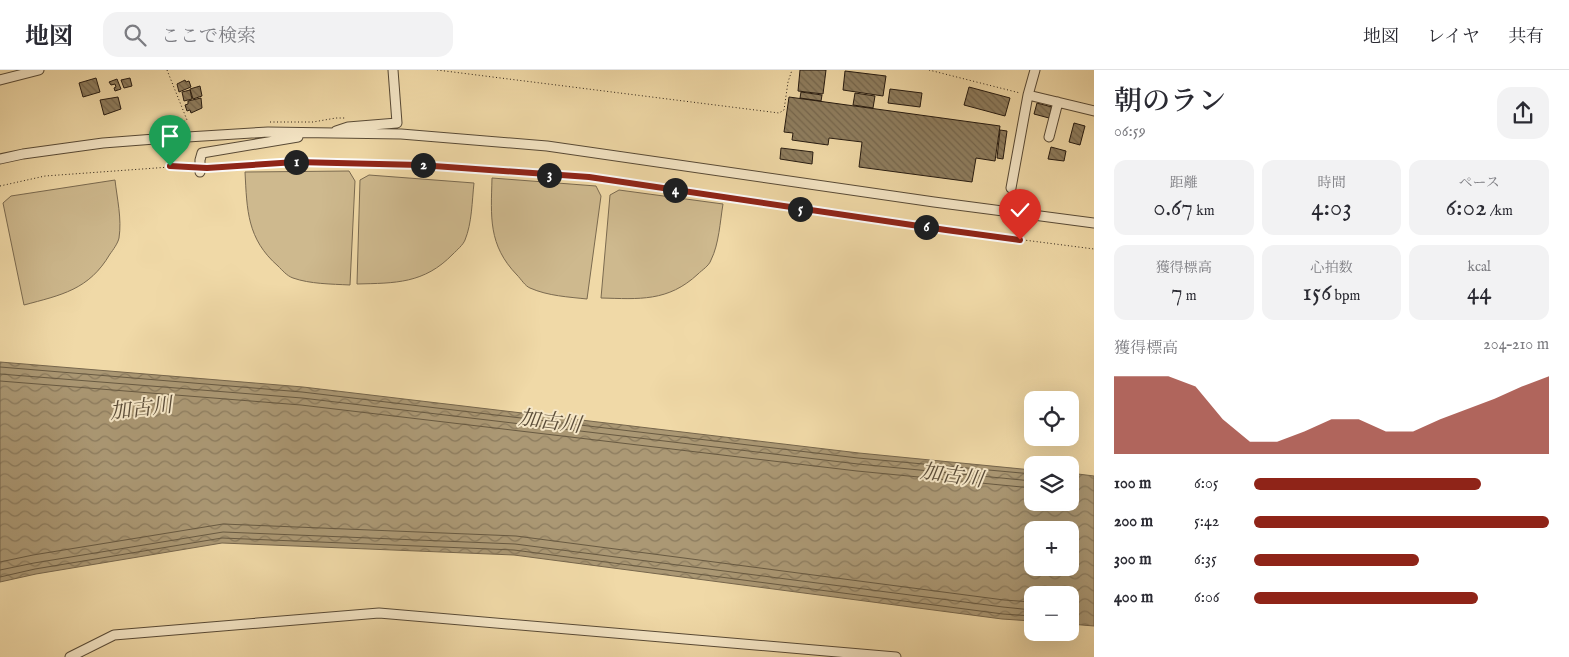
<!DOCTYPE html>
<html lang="ja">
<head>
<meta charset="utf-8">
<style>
	body { margin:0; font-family:"IM FELL English","Noto Serif JP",serif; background:#f2f2f3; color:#2b2b33; height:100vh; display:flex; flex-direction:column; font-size:19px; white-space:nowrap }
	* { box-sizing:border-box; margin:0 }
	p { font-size:16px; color:#7c7c81 }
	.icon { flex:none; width:28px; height:28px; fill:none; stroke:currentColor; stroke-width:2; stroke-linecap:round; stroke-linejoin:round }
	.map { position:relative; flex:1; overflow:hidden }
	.panel { display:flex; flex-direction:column; background:#fff; width:475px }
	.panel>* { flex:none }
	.tools { position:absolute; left:1024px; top:321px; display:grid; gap:10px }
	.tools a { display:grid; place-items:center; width:55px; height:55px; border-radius:10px; background:#fff; box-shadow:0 5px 20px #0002; font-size:25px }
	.pin { position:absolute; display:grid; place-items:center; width:42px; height:42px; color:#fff; margin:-51px -21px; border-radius:50% 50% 50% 0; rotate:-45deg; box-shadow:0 0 5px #0007 }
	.pin .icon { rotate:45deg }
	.km { position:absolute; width:25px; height:25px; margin:-12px; border-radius:50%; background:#222; color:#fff; font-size:14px; line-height:25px; text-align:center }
	.round { display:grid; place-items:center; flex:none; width:52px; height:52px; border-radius:15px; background:#f2f2f3 }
	.headline { display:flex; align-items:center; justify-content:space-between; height:85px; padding:0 20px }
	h1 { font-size:28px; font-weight:600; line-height:38px }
	.metrics { display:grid; grid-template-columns:repeat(3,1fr); gap:8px; height:85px; padding:5px 20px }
	.metrics div { display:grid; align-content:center; border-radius:12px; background:#f2f2f3; text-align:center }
	.metrics b { font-size:25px; font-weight:600 }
	.metrics small { font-size:14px; font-weight:400 }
	.metrics p { font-size:14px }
	.chart { height:140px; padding:10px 20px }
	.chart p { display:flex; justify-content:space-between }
	.chart svg { width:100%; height:90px; margin-top:5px; fill:#8f2418; opacity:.7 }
	ul { padding:0 20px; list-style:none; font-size:16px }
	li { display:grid; grid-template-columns:80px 60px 1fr; align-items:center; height:38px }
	li i { height:12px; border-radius:6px; background:#8f2418 }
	header { display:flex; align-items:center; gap:30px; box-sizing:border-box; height:70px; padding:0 25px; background:#fff; border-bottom:1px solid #e1e1e2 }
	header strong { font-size:24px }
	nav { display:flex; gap:28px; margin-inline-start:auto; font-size:18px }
	.search { width:350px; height:45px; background:#f2f2f3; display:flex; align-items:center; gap:12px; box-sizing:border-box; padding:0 18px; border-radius:15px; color:#7c7c81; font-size:19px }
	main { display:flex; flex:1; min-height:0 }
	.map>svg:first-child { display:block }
	.green { fill:#ceb98e; stroke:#7a6a50 }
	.water { fill:url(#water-waves); stroke:#76664c; fill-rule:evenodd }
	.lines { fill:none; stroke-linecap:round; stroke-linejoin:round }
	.shore { stroke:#685a42; stroke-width:1 }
	.building { fill:url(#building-back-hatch); stroke:#261b11 }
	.minor-casing { stroke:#584a36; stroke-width:11 }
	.path { stroke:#261b11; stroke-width:1; stroke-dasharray:1 2.5; stroke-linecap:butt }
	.minor { stroke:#f5e6c6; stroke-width:9 }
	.route-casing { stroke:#fff; stroke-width:10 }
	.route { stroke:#8f2418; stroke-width:6 }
	.labels { text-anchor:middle; stroke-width:4; stroke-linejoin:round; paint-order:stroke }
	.water-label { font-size:21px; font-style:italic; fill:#5b4d39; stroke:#f5e6c6 }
</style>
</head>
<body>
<header>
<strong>地図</strong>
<div class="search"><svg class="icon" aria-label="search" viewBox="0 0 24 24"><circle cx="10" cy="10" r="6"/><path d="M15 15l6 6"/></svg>ここで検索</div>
<nav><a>地図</a><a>レイヤ</a><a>共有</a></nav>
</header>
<main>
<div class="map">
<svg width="1094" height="587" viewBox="0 0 1094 587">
	<defs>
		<pattern id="water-waves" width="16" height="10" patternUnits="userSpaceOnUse" patternTransform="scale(1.25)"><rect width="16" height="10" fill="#ab9874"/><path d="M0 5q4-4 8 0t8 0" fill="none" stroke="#8b7b5e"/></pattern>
		<pattern id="building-back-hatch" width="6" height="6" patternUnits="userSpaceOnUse" patternTransform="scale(1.25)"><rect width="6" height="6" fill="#8f7e5f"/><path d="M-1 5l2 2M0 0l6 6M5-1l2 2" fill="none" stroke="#75664d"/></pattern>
	</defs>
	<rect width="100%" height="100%" fill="#f0d9a7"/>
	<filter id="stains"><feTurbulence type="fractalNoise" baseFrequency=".004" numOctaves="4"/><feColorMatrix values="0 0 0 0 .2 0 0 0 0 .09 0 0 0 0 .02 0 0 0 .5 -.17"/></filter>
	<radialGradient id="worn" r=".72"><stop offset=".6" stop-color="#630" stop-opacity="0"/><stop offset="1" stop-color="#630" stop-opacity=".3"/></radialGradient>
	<path class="green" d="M349 101 355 111 350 215C331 214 310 214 293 208 287 206 282 200 278 196 247 169 247 140 245 102Z
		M369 105 474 113C472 131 472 153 465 170 463 175 457 180 453 184 424 214 395 213 357 214L360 110Z
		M492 108 596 116 601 126 587 229C569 227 548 226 530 218 525 216 521 209 517 205 488 175 491 147 492 108Z
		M115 110C117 128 122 149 119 168 118 173 113 180 110 184 89 220 61 225 24 235L3 133 11 126Z
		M619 120 723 134C720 152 719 174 711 190 709 196 702 200 698 204 668 232 639 229 601 228L610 125Z"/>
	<path class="water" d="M0 292 303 317 859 383 1032 400V432H1070V403L1094 406V556L1070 554V525H1032V551L1002 549 514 485 222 473 36 504 0 512ZM1032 460H1070V498H1032Z"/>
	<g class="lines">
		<path class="shore" d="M0 297 302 322 858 388 1032 404
			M0 304 302 328 858 394 1032 411
			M0 311 301 335 857 401 1032 418
			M0 492 33 485 223 454 516 466 1004 530 1032 532
			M0 500 34 493 223 462 515 474 1003 537 1032 540
			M0 507 35 499 222 468 514 480 1003 544 1032 546"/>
	</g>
	<path class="building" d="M800 0H826L823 24 798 21Z
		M845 1 886 6 883 26 843 20Z
		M96 8 100 22 83 27 79 13Z
		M130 8 132 16 124 18 121 10Z
		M117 9 121 19 115 21 114 18 116 17 115 14 111 15 109 12Z
		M185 10 186 12 189 11 191 17 179 22 177 14Z
		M200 16 202 26 193 29 190 19Z
		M969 17 1010 28 1005 46 964 35Z
		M890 19 922 23 920 37 888 33Z
		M190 20 192 29 184 31 182 22Z
		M801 22 822 25 821 31 800 28Z
		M855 23 875 26 873 38 853 35Z
		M118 27 121 39 104 45 100 30Z
		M789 27 1000 56 995 91 976 88 972 112 859 97 862 72 829 68 828 75 792 70 793 63 784 62Z
		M201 28 202 38 191 43 190 40 187 41 185 35 188 34V31Z
		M1037 33 1052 37 1049 48 1034 44Z
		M1074 53 1085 56 1080 75 1069 72Z
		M1000 60 1007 61 1003 89 997 88Z
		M1051 77 1066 81 1064 91 1048 89Z
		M781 78 813 82 812 94 780 89Z"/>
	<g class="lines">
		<g class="minor-casing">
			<path id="minor" d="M0 10 39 0
				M1028 25 1094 41
				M336 61 348 57 397 53 393 0
				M1049 67 1058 32
				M0 89 23 84 103 73 155 69 268 62 401 64 547 76 934 132 1094 153
				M200 102V90L202 83 298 67
				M1011 118 1028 25 1035 0
				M70 587 114 565 379 543 896 587"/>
		</g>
		<path class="path" d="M167 0 187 50 169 59
			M437 0 779 43 784 40 788 12 792 0
			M929 0 1020 23
			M270 52H313L336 48H346
			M209 98 296 92 420 95 589 107 946 160 1094 179
			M0 116 45 106 170 97H190"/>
		<use href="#minor" class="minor"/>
	</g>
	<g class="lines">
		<g class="route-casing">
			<path id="route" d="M170 96 207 98 296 92 420 95 589 107 946 160 1020 170"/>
		</g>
		<use href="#route" class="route"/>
	</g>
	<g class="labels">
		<g class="water-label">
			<text transform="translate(141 338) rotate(-7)" y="7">加古川</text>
			<text transform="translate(550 351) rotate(7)" y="7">加古川</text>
			<text transform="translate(952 405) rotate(8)" y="7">加古川</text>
		</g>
	</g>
	<rect width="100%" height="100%" filter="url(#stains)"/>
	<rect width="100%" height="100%" fill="url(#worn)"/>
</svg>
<div class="tools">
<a><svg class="icon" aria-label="locate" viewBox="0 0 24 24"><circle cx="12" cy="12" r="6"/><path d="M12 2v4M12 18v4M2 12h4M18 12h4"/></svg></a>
<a><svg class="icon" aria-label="layers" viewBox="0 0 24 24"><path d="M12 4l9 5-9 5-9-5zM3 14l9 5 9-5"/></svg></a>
<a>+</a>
<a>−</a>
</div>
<div class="pin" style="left:170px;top:96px;background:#1e9e55"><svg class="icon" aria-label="arrive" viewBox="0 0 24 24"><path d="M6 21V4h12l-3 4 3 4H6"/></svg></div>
<div class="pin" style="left:1020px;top:170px;background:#d93025"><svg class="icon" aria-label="check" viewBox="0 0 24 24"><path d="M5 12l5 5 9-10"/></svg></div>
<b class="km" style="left:296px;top:92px">1</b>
<b class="km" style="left:423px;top:95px">2</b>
<b class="km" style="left:549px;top:105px">3</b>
<b class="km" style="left:675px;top:120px">4</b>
<b class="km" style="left:800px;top:139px">5</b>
<b class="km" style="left:926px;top:157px">6</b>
</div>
<section class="panel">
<div class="headline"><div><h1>朝のラン</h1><p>06:59</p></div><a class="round"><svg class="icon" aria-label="share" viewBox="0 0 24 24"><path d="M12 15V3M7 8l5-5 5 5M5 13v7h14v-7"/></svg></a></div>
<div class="metrics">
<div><p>距離</p><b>0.67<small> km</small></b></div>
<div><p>時間</p><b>4:03</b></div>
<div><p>ペース</p><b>6:02<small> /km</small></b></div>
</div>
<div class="metrics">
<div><p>獲得標高</p><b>7<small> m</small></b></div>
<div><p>心拍数</p><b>156<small> bpm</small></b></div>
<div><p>kcal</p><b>44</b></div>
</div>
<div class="chart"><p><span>獲得標高</span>204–210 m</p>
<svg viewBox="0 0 160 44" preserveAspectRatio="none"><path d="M0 44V6L10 6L20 6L30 11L40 27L50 38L60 38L70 33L80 27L90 27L100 33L110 33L120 27L130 22L140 17L150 11L160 6V44z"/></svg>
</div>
<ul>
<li><b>100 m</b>6:05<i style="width:77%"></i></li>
<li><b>200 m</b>5:42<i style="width:100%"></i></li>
<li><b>300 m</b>6:35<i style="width:56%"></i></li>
<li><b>400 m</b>6:06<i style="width:76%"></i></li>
</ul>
</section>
</main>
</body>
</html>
